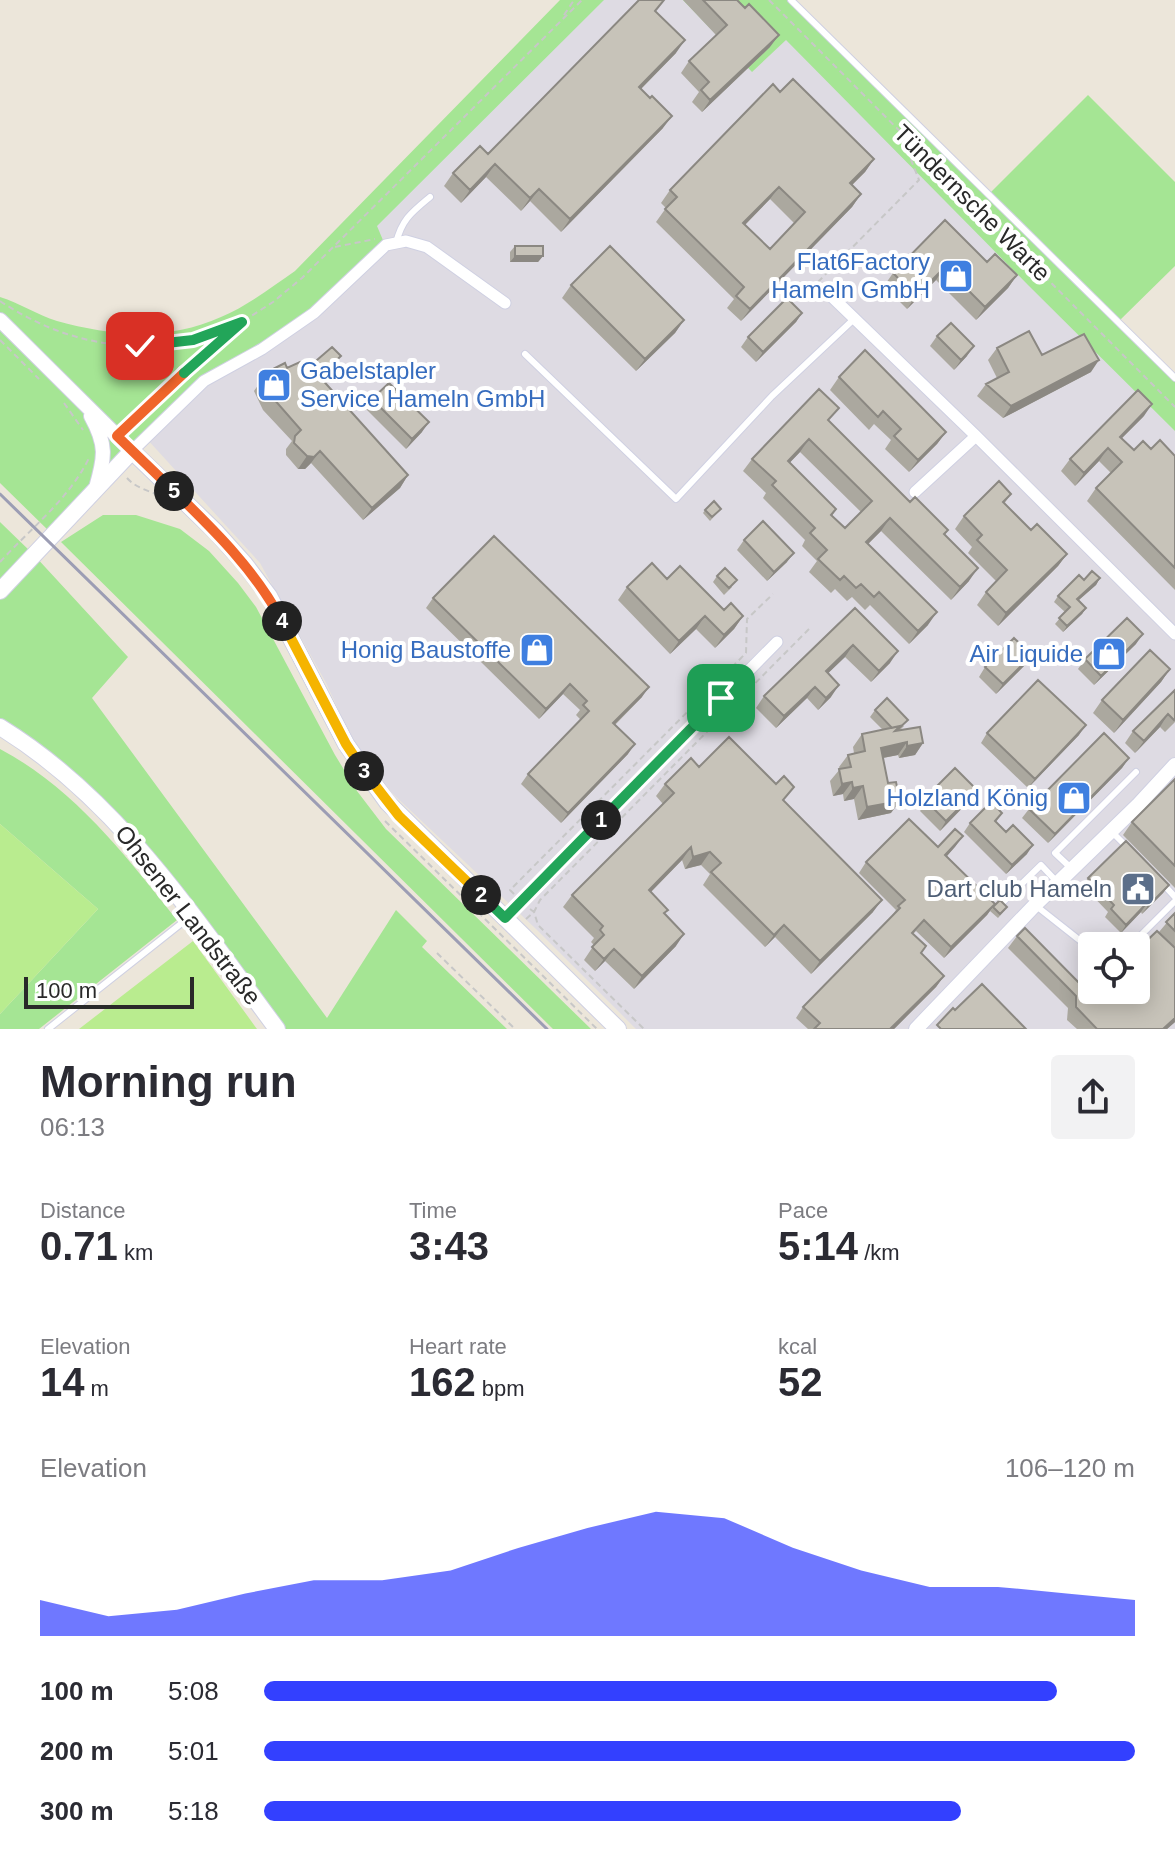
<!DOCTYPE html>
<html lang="en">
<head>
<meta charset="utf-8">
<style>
	body { margin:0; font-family:Helvetica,sans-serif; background:#f2f2f3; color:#2b2b33; height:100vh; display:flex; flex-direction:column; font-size:30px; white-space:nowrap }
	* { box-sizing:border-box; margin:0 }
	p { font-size:26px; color:#7c7c81 }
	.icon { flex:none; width:44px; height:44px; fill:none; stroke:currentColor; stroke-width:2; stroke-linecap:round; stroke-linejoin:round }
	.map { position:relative; height:1029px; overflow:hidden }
	.drawer { display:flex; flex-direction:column; background:#fff; flex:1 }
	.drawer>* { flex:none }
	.controls { position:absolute; left:1078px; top:932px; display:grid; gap:16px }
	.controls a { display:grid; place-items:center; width:72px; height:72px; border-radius:8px; background:#fff; box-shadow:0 4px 20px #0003; font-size:40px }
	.scale { position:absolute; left:24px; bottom:20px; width:170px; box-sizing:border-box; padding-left:8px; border:4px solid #292929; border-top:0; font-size:22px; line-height:28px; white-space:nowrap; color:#292929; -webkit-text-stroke:6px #fff; paint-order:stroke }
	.pin { position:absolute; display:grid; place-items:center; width:68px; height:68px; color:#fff; margin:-34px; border-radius:16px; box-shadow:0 4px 12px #0006 }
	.km { position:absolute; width:40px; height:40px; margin:-20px; border-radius:50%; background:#222; color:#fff; font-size:22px; line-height:40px; text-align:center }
	.round { display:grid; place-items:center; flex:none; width:84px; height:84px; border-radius:8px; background:#f2f2f3 }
	.overview { display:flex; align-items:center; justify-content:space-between; height:136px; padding:0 40px }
	h1 { font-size:44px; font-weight:700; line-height:60px }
	.metrics { display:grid; grid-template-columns:repeat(3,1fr); gap:12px; height:136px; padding:8px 40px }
	.metrics div { display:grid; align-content:center }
	.metrics b { font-size:40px; font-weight:700 }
	.metrics small { font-size:22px; font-weight:400 }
	.metrics p { font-size:22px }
	.chart { height:224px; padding:16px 40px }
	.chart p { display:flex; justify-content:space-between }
	.chart svg { width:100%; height:144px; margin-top:8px; fill:#3340ff; opacity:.7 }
	ul { padding:0 40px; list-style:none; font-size:26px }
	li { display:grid; grid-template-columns:128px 96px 1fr; align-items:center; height:60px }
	li i { height:20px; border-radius:10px; background:#3340ff }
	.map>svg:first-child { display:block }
	.industrial { fill:#dedbe3; fill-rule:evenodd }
	.green { fill:#a5e594 }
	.pitch { fill:#b9ec8f }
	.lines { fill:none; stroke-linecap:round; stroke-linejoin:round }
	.service-casing { stroke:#cfd0e2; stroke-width:8 }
	.minor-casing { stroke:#cfd0e2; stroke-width:13 }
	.tertiary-casing { stroke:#cfd0e2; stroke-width:16 }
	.secondary-casing { stroke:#cfd0e2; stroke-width:18 }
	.path { stroke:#c7c7c7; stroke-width:2; stroke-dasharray:6 4; stroke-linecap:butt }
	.service { stroke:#fff; stroke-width:6 }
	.minor { stroke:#fff; stroke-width:11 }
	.tertiary { stroke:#fff; stroke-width:14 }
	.secondary { stroke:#fff; stroke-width:16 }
	.rail { stroke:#9c9db4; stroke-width:3 }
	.wall { fill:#aba89f; fill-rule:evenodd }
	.shaded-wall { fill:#8b8882 }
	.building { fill:#c7c3b9; stroke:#8b8882; stroke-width:2; fill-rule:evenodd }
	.split-1-casing { stroke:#fff; stroke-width:16 }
	.split-2-casing { stroke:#fff; stroke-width:16 }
	.split-3-casing { stroke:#fff; stroke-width:16 }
	.split-4-casing { stroke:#fff; stroke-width:16 }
	.split-5-casing { stroke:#fff; stroke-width:16 }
	.split-6-casing { stroke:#fff; stroke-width:16 }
	.split-7-casing { stroke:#fff; stroke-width:16 }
	.split-1 { stroke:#22a559; stroke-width:10 }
	.split-2 { stroke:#22a559; stroke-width:10 }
	.split-3 { stroke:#f5b400; stroke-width:10 }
	.split-4 { stroke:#f5b400; stroke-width:10 }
	.split-5 { stroke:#f0652b; stroke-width:10 }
	.split-6 { stroke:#f0652b; stroke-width:10 }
	.split-7 { stroke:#22a559; stroke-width:10 }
	.labels { text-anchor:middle; stroke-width:8; stroke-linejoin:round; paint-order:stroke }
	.street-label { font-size:24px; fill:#292929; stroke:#fff }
	.shop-label { font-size:24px; fill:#366cbe; stroke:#fff; text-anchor:end }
	.service-label { font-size:24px; fill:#4e5e75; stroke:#fff; text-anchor:end }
</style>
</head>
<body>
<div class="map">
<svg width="1175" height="1029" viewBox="0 0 1175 1029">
	<rect width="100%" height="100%" fill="#ece6da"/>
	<path class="industrial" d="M582 0H776L1175 387V1029H636L536 929 392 793 353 741 326 683 260 563 136 427ZM1092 946H1136V990H1092Z"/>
	<path class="green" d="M560 0H604L377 226 385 245 313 313 203 381 131 451 52 534 0 483V297C20 303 37 315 57 321 111 336 169 341 221 317 247 306 272 287 295 271Z
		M683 0H790L1175 379V431L1028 285 786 40 752 72Z
		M1088 95 1175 182V266L1119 321 991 192Z
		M103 515H136L180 529 209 551 238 583 256 607 335 755 357 791 386 829 591 1029H553L61 542Z
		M0 522 33 554 0 590Z
		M34 555 128 657 92 698 327 1018 396 910 427 941 422 947 507 1029H277L150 859 0 726V592Z
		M0 749C74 788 126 856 177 920L39 1029H0V1014L98 909 0 824Z"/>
	<path class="pitch" d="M0 824 98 909 0 1014Z
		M193 941 257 1029H79Z"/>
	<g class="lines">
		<g class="service-casing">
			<path id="service" d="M791 0 1175 378
				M396 243C402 219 412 212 430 197
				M525 354 676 499 772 396 854 319
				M1111 831 1128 848
				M1072 869 1055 853 1136 772
				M1164 885 1175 897
				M1003 902 1041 865 1058 883
				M1035 905 1092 950
				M1130 946 1175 901
				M48 1029 192 915"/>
		</g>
		<g class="minor-casing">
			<path id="minor" d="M828 293 976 436 1175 634
				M132 451 204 381 262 349 314 313 386 245 406 241 427 247 505 303
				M915 492 976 436
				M505 918 777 642"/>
		</g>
		<g class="tertiary-casing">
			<path id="tertiary" d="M0 320 132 451
				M91 416C107 445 105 457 96 488
				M916 1029 1035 905 1139 804 1175 765"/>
		</g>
		<g class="secondary-casing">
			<path id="secondary" d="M0 591 132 451 216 532 244 563 269 596 346 744 387 802 618 1029
				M0 727C119 800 195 919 277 1029"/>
		</g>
		<path class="path" d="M769 0 1175 407
			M564 15 574 0
			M335 247 375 239
			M818 282 919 180 900 132
			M0 301C75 351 155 359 238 324
			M0 340 39 379
			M64 403 83 430
			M126 429 199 358 242 322 273 302 302 278 582 0
			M127 478C135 487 146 490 156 494
			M0 562C31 528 69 499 89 458
			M385 821 597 1029
			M514 894 510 890 746 653 747 619 773 594
			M530 909 534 912 538 925 644 1029
			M526 919 534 912 540 900 809 629
			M437 953 515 1029"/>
		<use href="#service" class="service"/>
		<use href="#minor" class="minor"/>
		<use href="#tertiary" class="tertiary"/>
		<use href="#secondary" class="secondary"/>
		<path class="rail" d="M0 494 547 1029"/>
	</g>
	<path class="wall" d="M683 0H737L770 47 702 112 692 102 699 92 681 73 689 61 716 35Z
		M657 12 676 53 641 89 663 128 561 232 530 201 521 211 486 177 461 203 444 186 453 173 488 154Z
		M780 92 874 159 865 172 852 185 861 194 852 207 741 321 727 308 734 299 656 222 666 208 661 203 670 190ZM770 199 794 223 770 249 745 225Z
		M515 246 543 256 538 262H510V252Z
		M987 262 1017 275 1008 288 976 320 936 280 907 309 884 286 893 273Z
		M571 285 684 320 675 333 636 371 562 298Z
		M802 313 796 322 756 362 741 347 748 337Z
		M937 336 967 356 954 370 930 346Z
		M997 348 1042 355 1091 372 1003 418 977 396 986 384 997 378 988 360Z
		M310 366 332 369 321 379 408 475 400 488 363 520 311 463 305 469H298L286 455V449L292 441 263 410 254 391 263 378 268 376 273 369H303Z
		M839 377 946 432 937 444 909 472 885 449 891 440 874 424 869 430 830 390Z
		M372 399 422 432 406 449 366 409Z
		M1144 416 1122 438 1134 450 1151 449 1175 456V590L1087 501 1096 488 1111 473 1099 461 1075 486 1061 471 1070 459Z
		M829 421 910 502 948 530 945 535 969 581 951 600 881 531 868 544 928 625 909 644 870 605 865 610 852 597 847 601 835 589 831 593 809 572 817 561 802 546 805 540 763 498 766 493 743 471 752 459ZM800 452 861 512 845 528 832 516 836 509 789 463Z
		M1011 494 1004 504 1031 530 1067 554 1058 566 998 626 977 605 986 592 996 581 968 553 972 547 955 529 964 516Z
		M721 509 710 521 703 513 705 510Z
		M744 540 787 562 767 581 737 550Z
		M717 576 732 587 724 595 713 582Z
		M1100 578 1096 585 1079 600 1086 608 1082 614 1063 632 1055 624 1065 612 1054 602 1058 596 1084 580Z
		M667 579 724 610 743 616 734 629 715 648 696 629 670 654 618 600 627 587Z
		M433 598 642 697 615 725 628 754 561 823 521 784 528 774 581 720 576 715 580 710 563 694 539 719 426 608Z
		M855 608 890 663 871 682 845 657 828 673 831 697 818 710 807 698 776 728 756 708 764 696Z
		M1136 644 1094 685 1078 669 1085 659Z
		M1025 665 996 694 979 677 985 667Z
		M1170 669 1161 682 1114 733 1093 713 1102 700Z
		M1175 690V722L1165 732 1160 727 1135 753 1125 743 1133 731Z
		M875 710 904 726 900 730 923 743 915 755 899 758 898 755 883 758 891 813 858 820 854 799 844 801 843 794 833 796 830 781 840 769 839 767 848 755 854 753 853 747 862 734 883 730 870 717Z
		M987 733 1079 735 1028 788 981 743Z
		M1129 758 1122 768 1048 843 1022 818 1029 809Z
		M699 767 784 801 873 912 811 974 775 937 765 947 703 885 710 874 701 865 685 869 682 860 651 892 665 914 676 946 634 989 605 961 595 971 584 960 594 945 591 942 594 938 563 907 572 895 663 804 656 796 665 784Z
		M1175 779V888L1123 835 1132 822Z
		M977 790 970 800 940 831 920 811 923 807 918 808 925 798Z
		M1002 813 996 822 1027 854 1006 874 964 832 970 823Z
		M963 836 947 856 995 904 987 915 944 958 916 931 913 934 921 953 944 976 936 987 894 1029H808L796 1018 803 1007 891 917 896 910 859 873 866 862 938 847Z
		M1088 878 1169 885 1163 893 1142 914 1141 912 1121 933 1105 917 1108 912 1083 886Z
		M993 907 1005 910 998 918 990 911Z
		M1175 913V1022L1167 1029H1077L1067 1020 1068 1008 1008 948 1017 936 1091 995 1159 932Z"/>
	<path class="shaded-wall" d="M779 35 770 47 702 112 710 100Z
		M685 40 676 53 630 100 639 87Z
		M672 116 663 128 561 232 570 219Z
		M874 159 865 172 841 196 850 183Z
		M495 164 486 177 461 203 470 190Z
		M779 187 770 199 734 236 743 223Z
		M539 189 530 201 521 211 530 198Z
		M861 194 852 207 741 321 750 309Z
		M515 256H543L538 262H510Z
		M945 267 936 280 907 309 916 296Z
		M1017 275 1008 288 976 320 985 307Z
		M802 313 796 322 756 362 763 352Z
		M684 320 675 333 636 371 645 359Z
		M974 346 967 356 954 370 961 360Z
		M341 356 332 369 310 389 319 376Z
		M1099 360 1091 372 1003 418 1011 406Z
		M1152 404 1144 416 1111 449 1120 437Z
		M429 422 422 432 406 449 412 439Z
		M946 432 937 444 909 472 918 460Z
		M809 439 800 452 779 474 788 461Z
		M1108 448 1099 461 1075 486 1084 473Z
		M320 451 311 463 305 469H298L307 456Z
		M408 475 400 488 363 520 372 508Z
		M890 518 881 531 857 555 866 542Z
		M794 553 787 562 767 581 774 572Z
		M1067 554 1058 566 998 626 1006 613Z
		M978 568 969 581 951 600 960 587Z
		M1100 578 1096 585 1073 605 1077 599Z
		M1086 608 1082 614 1063 632 1067 626Z
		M937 612 928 625 909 644 918 631Z
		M705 616 696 629 670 654 679 641Z
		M743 616 734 629 715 648 724 635Z
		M1143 634 1136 644 1094 685 1101 676Z
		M853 645 845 657 818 683 826 671Z
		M898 651 890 663 871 682 879 671Z
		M1032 655 1025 665 996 694 1003 684Z
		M1170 669 1161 682 1114 733 1123 720Z
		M570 684 563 694 539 719 546 709Z
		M839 685 831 697 818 710 826 698Z
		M649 687 642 697 606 733 613 723Z
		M815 687 807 698 776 728 784 716Z
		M1168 714 1160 727 1135 753 1144 741Z
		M1086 725 1079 735 1028 788 1035 779Z
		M907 742 898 755 872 760 881 748Z
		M923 743 915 755 899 758 907 746Z
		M635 744 628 754 561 823 568 813Z
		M1129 758 1122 768 1048 843 1055 834Z
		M852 782 843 794 833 796 842 784Z
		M863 786 854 799 844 801 853 788Z
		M977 790 970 800 940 831 946 821Z
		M932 797 923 807 918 808 925 798Z
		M900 801 891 813 858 820 867 807Z
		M963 836 955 847 938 866 945 855Z
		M1033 845 1027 854 1006 874 1012 865Z
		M691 847 682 860 640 903 649 890Z
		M710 852 701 865 685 869 693 857Z
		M1169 885 1163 893 1142 914 1148 906Z
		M882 900 873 912 811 974 820 961Z
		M995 904 987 915 944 958 951 947Z
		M1146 904 1141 912 1121 933 1126 925Z
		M784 925 775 937 765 947 774 935Z
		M684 934 676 946 634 989 642 976Z
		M614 949 605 961 595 971 604 959Z
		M944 976 936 987 894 1029H890Z
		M1175 1018V1022L1167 1029H1163Z"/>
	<path class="building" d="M639 0H664L655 11 685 40 639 87 650 98 652 96 672 116 570 219 539 189 530 198 495 164 470 190 453 173 480 146 488 154Z
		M703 0H737L745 8 749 4 779 35 710 100 701 90 709 82 689 61 727 25Z
		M793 79 874 159 850 183 861 194 750 309 736 296 744 287 665 209 677 197 670 190 773 84 780 92ZM779 187 805 212 770 249 743 223Z
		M945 220 987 262 995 254 1017 275 985 307 945 267 916 296 893 273Z
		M515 246H543V256H515Z
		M610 246 684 320 645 359 571 285Z
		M787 298 802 313 763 352 748 337Z
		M951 323 974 346 961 360 937 336Z
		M1029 331 1042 355 1084 334 1099 360 1011 406 986 384 1009 372 997 348Z
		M332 347 341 356 319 376 408 475 372 508 320 451 314 457 307 456 294 443 295 436 301 430 272 397 263 378 275 373 273 369 285 363 287 368 300 362 303 369 308 365 310 366Z
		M865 350 946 432 918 460 894 436 901 429 883 411 878 417 839 377Z
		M389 383 429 422 412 439 372 399Z
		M819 389 839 408 828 420 910 502 915 497 948 530 944 534 978 568 960 587 890 518 866 542 937 612 918 631 879 592 874 597 861 584 856 588 844 576 840 580 818 559 827 550 810 533 815 528 772 485 776 481 752 459ZM809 439 872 501 845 528 831 515 836 509 788 461Z
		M1138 390 1152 404 1120 437 1134 450 1143 441 1151 449 1160 440 1175 456V568L1096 488 1122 462 1108 448 1084 473 1070 459Z
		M999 481 1011 494 1003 502 1031 530 1037 524 1067 554 1006 613 986 592 1007 570 977 540 982 535 964 516Z
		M714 501 721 509 712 517 705 510Z
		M763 521 794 553 774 572 744 540Z
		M494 536 649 687 613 723 635 744 568 813 528 774 589 711 583 705 587 701 570 684 546 709 433 598Z
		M652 563 667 579 680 566 724 610 731 603 743 616 724 635 705 616 679 641 627 587Z
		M725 568 737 580 729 588 717 576Z
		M1092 571 1100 578 1077 599 1086 608 1067 626 1059 618 1070 607 1058 596 1079 575 1084 580Z
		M855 608 898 651 879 671 853 645 826 671 839 685 826 698 815 687 784 716 764 696Z
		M1127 618 1143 634 1101 676 1085 659Z
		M1014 638 1032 655 1003 684 985 667Z
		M1150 650 1170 669 1123 720 1102 700Z
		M1038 680 1086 725 1035 779 987 733Z
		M1175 690V719L1174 720 1168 714 1144 741 1133 731Z
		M887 698 908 720 897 730 900 726 892 728 875 710Z
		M900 726 895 731 920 727 923 743 907 746V742L881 748 888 783 896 782 900 801 867 807 863 786 853 788 852 782 842 784 839 769 851 767 848 755 865 751 862 734Z
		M1104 733 1129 758 1055 834 1029 809Z
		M729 737 776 784 784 776 794 787 783 800 882 900 820 961 784 925 774 935 711 872 721 863 710 852 693 857 691 847 649 890 668 910 664 913 684 934 642 976 614 949 604 959 592 947 604 935 600 930 603 926 572 895 674 793 665 784 691 758 699 767Z
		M955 768 977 790 946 821 927 802 932 797 925 798Z
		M1175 779V866L1132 822Z
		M991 802 1002 813 995 821 1006 832 1013 825 1033 845 1012 865 970 823Z
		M909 819 938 847 955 829 963 836 945 855 995 904 951 947 924 920 912 933 926 946 921 953 944 976 890 1029H814L820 1023 803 1007 900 908 898 906 905 900 866 862Z
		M1126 841 1169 885 1148 906 1146 904 1126 925 1111 909 1114 905 1088 878Z
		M1000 900 1007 907 1000 914 993 907Z
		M1175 913V931L1166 922Z
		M1025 928 1091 995 1096 990H1136V951L1157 931 1175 948V1018L1163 1029H1097L1076 1007V996L1017 936Z
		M982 984 1026 1029H941L937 1025 953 1008 955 1010Z"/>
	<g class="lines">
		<g class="split-1-casing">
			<path id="split-1" d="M601 820 721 698"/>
		</g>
		<g class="split-2-casing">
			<path id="split-2" d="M481 895 505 918 601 820"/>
		</g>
		<g class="split-3-casing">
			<path id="split-3" d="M364 771 399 816 481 895"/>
		</g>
		<g class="split-4-casing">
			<path id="split-4" d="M282 621 346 744 364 771"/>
		</g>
		<g class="split-5-casing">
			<path id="split-5" d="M174 491C215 531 255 570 282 621"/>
		</g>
		<g class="split-6-casing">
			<path id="split-6" d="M174 491 117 436 184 373"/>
		</g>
		<g class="split-7-casing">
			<path id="split-7" d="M140 346 193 340 242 322 184 373"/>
		</g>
		<use href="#split-1" class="split-1"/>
		<use href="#split-2" class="split-2"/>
		<use href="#split-3" class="split-3"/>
		<use href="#split-4" class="split-4"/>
		<use href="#split-5" class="split-5"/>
		<use href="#split-6" class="split-6"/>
		<use href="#split-7" class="split-7"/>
	</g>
	<defs>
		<g id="shop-square" transform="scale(1.8)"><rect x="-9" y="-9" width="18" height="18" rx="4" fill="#3f7fe0" stroke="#fff"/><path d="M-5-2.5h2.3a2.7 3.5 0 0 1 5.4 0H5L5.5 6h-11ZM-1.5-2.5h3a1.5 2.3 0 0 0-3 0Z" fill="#fff"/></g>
		<g id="civic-square" transform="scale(1.8)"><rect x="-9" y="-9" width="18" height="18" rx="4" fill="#5c6f8a" stroke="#fff"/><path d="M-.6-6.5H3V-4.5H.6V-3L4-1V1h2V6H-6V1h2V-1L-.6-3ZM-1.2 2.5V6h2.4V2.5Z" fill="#fff"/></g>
	</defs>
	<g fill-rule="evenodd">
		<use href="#shop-square" x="956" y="276"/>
		<use href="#shop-square" x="274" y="385"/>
		<use href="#shop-square" x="537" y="650"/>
		<use href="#shop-square" x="1109" y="654"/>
		<use href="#shop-square" x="1074" y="798"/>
		<use href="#civic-square" x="1138" y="889"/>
	</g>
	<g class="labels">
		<g class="street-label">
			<text transform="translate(972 203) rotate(45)" y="8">Tündernsche Warte</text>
			<text transform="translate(188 915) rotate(52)" y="8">Ohsener Landstraße</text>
		</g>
		<g class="shop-label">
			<text x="930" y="270">Flat6Factory<tspan x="930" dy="28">Hameln GmbH</tspan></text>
			<text x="300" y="379" text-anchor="start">Gabelstapler<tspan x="300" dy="28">Service Hameln GmbH</tspan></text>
			<text x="511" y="658">Honig Baustoffe</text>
			<text x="1083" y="662">Air Liquide</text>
			<text x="1048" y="806">Holzland König</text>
		</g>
		<g class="service-label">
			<text x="1112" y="897">Dart club Hameln</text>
		</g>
	</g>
</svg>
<div class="controls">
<a><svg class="icon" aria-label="locate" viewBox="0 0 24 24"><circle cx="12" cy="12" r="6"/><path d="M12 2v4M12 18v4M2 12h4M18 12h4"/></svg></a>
</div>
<div class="scale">100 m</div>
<div class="pin" style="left:721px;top:698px;background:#1e9e55"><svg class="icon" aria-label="arrive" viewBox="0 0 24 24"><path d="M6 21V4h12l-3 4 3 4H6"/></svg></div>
<div class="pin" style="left:140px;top:346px;background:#d93025"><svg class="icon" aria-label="check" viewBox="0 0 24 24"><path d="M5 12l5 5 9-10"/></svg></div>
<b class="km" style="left:601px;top:820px">1</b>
<b class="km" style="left:481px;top:895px">2</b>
<b class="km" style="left:364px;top:771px">3</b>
<b class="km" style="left:282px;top:621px">4</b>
<b class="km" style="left:174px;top:491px">5</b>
</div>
<section class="drawer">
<div class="overview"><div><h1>Morning run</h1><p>06:13</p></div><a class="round"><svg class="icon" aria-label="share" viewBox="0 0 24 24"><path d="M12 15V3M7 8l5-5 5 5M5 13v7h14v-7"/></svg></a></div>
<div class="metrics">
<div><p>Distance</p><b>0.71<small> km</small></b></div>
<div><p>Time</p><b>3:43</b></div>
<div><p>Pace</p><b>5:14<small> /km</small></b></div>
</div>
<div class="metrics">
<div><p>Elevation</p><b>14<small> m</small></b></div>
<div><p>Heart rate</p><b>162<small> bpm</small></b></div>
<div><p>kcal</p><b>52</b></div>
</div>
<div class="chart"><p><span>Elevation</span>106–120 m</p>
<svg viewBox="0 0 160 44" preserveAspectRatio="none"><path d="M0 44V33L10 38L20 36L30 31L40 27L50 27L60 24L70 17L80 11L90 6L100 8L110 17L120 24L130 29L140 29L150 31L160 33V44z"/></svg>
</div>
<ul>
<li><b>100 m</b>5:08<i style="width:91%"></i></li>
<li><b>200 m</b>5:01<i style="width:100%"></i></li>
<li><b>300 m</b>5:18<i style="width:80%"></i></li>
</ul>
</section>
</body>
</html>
